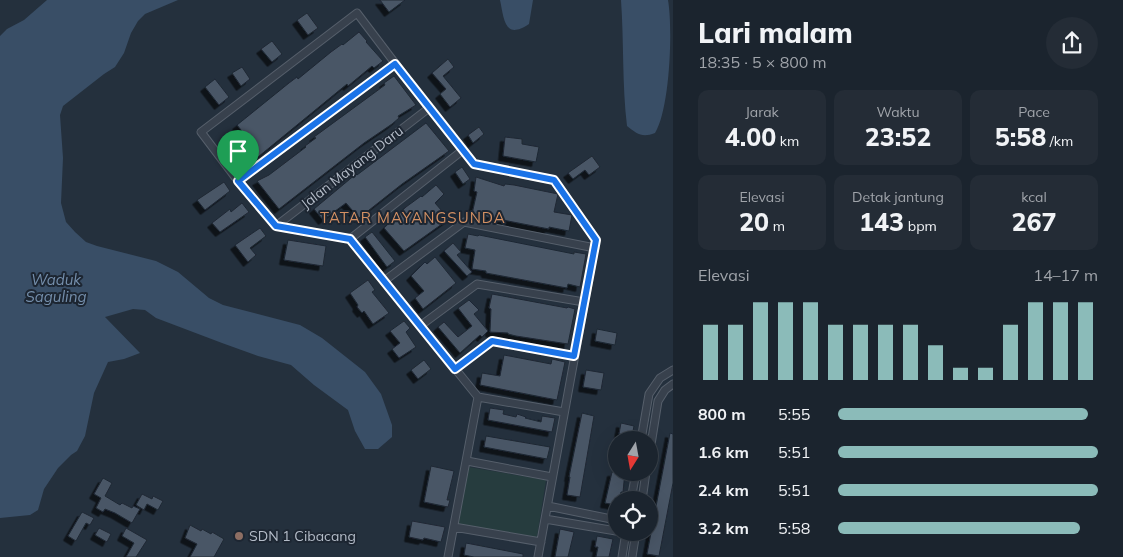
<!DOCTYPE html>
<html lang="id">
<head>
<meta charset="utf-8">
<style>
	body { margin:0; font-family:Mulish,sans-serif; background:#242c36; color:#f1f3f6; height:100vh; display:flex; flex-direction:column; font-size:19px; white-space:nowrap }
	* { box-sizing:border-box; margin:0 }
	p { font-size:16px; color:#a0a4aa }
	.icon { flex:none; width:28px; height:28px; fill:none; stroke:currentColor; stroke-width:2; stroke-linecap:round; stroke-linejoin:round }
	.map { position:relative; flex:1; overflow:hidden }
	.side { display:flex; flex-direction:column; background:#1b242e; width:450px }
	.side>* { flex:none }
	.needle { width:32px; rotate:191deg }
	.fabs { position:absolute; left:608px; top:431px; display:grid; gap:10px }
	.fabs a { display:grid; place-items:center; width:50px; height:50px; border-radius:50%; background:#1b242e; box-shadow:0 5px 20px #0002,0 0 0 1px #39414a; font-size:25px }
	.pin { position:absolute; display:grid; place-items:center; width:42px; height:42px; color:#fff; margin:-51px -21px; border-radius:50% 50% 50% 0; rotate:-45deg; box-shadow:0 0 5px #0007 }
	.pin .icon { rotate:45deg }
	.round { display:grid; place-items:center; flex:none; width:52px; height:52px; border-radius:26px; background:#242c36 }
	.headline { display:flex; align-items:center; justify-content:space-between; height:85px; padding:0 25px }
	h1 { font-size:28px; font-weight:800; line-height:38px }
	.metrics { display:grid; grid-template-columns:repeat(3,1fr); gap:8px; height:85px; padding:5px 25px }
	.metrics div { display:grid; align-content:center; border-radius:10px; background:#242c36; text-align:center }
	.metrics b { font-size:25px; font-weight:800 }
	.metrics small { font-size:14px; font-weight:400 }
	.metrics p { font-size:14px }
	.chart { height:140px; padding:10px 25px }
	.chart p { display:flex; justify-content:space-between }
	.chart svg { width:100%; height:90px; margin-top:5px; stroke:#8bbbb9; stroke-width:6 }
	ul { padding:0 25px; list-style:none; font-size:16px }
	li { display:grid; grid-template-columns:80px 60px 1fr; align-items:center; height:38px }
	li i { height:12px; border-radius:6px; background:#8bbbb9 }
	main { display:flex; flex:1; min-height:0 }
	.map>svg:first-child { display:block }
	.green { fill:#263c3e }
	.water { fill:#394e66 }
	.building { fill:#4a5766; stroke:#1f2834; filter:url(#shadow) }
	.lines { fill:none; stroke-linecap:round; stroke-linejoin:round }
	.street-casing { stroke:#565f6b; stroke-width:9 }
	.street { stroke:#38414d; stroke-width:7 }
	.route-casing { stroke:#fff; stroke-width:10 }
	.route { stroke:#1a73e8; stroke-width:6 }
	.education-dot { fill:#8d6e63; stroke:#1d2632; stroke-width:2 }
	.labels { text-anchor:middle; stroke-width:4; stroke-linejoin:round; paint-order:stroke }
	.street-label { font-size:14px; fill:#b4bcc8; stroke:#1d2632 }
	.poi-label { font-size:14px; fill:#b4bcc8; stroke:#1d2632; text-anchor:start }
	.neighbourhood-label { font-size:15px; letter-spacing:1px; fill:#d49063; stroke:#1d2632 }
	.water-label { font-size:15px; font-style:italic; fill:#748eab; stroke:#1d2632 }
</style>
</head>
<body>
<main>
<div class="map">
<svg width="673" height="557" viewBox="0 0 673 557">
	<defs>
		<filter id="shadow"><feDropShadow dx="-4.5" dy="4.5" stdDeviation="0" flood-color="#0009"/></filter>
	</defs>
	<rect width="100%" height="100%" fill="#24303d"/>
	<path class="green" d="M468 467 546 480 537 537 458 524Z"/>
	<path class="water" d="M47 0H178L145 14 138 21 131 33 124 53 115 67 104 74 63 106 60 115 63 158 61 203 66 222 75 232 86 242 97 246 156 261 178 272 209 298 223 305 300 325 322 338 365 372 381 394 392 425V437L378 449H365L355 431 348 410 314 385 291 365 258 356 222 343 156 318 145 310 133 309 105 317 140 353 124 359 108 362 94 393 85 436 77 451 71 455 58 468 44 489 38 510 30 515 0 518V36L7 29 24 20Z
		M500 0H533L529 24C504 41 504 18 500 0Z
		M621 0H668C673 28 670 109 655 133 642 138 637 134 627 126 622 84 624 42 621 0Z"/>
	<path class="building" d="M380 0H405L389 12Z
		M307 13 318 28 308 35 297 20Z
		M359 32 367 41 366 42 383 61 374 68 372 66 348 86 347 84 247 166 238 154 250 145 247 142 249 140 237 125 289 83 297 77 298 79 331 52 342 44 343 45Z
		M272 41 282 54 272 62 261 49Z
		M448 59 454 67 443 76 461 98 450 107 440 94 446 89 432 73Z
		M242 67 250 79 241 86 232 73Z
		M394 76 416 105 398 116 399 118 392 124 364 143 279 209 257 181 269 175 306 147 305 146 316 138 314 137 385 85 384 83Z
		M215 79 229 97 219 105 205 87Z
		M426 123 449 151 402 184 359 218 346 203 323 220 314 209 356 174 357 175Z
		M479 127 484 134 473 143 468 135Z
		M505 137 522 139V144L539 147 536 162 503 156Z
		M592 156 600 167 589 175 585 170 573 179 568 173Z
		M462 167 470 179 463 184 455 172Z
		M476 177 504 186 505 184 514 185 558 194 554 212 572 215 569 231 549 227V229L472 214 477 192 474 191Z
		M224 182 230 191 205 210 197 200Z
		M436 185 444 194 435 203 449 219 404 251 384 228 406 207 421 196 422 197Z
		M242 203 249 212 220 232 212 223 230 209 231 212Z
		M260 228 266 236 250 248 256 255 248 262 235 245Z
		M372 232 395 261 387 267 365 237Z
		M468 234 478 236 479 235 574 254V252L586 254 580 287 568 284 567 288 486 273V271L472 269 475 250 465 248Z
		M288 240 326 246 323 266 284 260Z
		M453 243 461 252 457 255 472 272 467 276 444 251Z
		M435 257 456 283 423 309 415 298 424 291 411 276 425 262 427 264Z
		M368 280 375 290 372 292 389 313 373 324 364 311 362 313 357 307 358 305 350 293Z
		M492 294 567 308 568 307 575 309 568 344 516 336 508 334V333L490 332 491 309 489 308Z
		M469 300 479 310 474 314 488 331 482 337 480 335 460 353 438 327 444 322 458 337 472 326 458 308Z
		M404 321 410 328 406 332 416 347 399 358 392 349 400 343 390 331Z
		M597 329 617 333 615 345 595 341Z
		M504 355 551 364 552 359 565 362 557 400 480 385 482 373 500 376Z
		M424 360 431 369 418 379 411 370Z
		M586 370 604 373 601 390 583 387Z
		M490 408 504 410 503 414 516 417 517 414 526 417 525 418 541 422 542 416 555 418 552 432 488 420Z
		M582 413 594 416 580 497 567 495 570 477H569Z
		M621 423 634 426 632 436 619 434Z
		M670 433 673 434V483L659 556 647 554Z
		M486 436 550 447 547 459 484 447Z
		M431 466 454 471 447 500H450L448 507 424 502Z
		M612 472H625L623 492H621L619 500H616V505L605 503Z
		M103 478 112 483 105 496 120 505 122 503 132 508 133 506 140 509 132 523 115 513 105 509 103 512 96 508 101 498 94 494Z
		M142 494 152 499 153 496 163 501 158 510 147 504 144 510 136 505Z
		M82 512 94 518 90 525 86 523 76 541 68 536Z
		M412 521 445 527 441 542 424 538 423 540 409 537Z
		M190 525 201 531 202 529 211 534 212 532 224 539 214 557H190L197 544 185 538Z
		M99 528 111 534 107 542 95 535Z
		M126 528 147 540 136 557H126L134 543 122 536Z
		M560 529 574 532 568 557H555Z
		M597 536 613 539 609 557H596L598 547H595Z
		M466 543 523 554V557H474L464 555Z"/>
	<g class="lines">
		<g class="street-casing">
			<path id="street" d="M238 181 395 64
				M276 226 429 108
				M350 239 463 150
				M384 281 464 222 595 248
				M420 326 477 284 584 302
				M455 369 492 341 574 356
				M478 397 564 412
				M641 440 649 394 660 378 673 370
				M649 457 658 401 665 390 673 384
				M467 461 552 477
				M631 500 636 472
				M642 500 646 472
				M548 506 616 520
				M545 519 616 531
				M454 527 541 542
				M448 557 478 397 350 239 276 226 238 181 201 132 357 13 429 108 474 164 554 180 596 240 538 557
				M622 557 626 532
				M632 557 636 532"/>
		</g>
		<use href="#street" class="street"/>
	</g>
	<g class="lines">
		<g class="route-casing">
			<path id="route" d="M395 64 474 164 554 180 596 240 574 356 492 341 455 369 350 239 276 226 238 181Z"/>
		</g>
		<use href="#route" class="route"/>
	</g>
	<circle class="education-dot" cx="239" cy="536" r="5"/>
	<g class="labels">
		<g class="street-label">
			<text transform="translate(352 167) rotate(-38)" y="5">Jalan Mayang Daru</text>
		</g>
		<g class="poi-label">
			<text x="249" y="541">SDN 1 Cibacang</text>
		</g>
		<g class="neighbourhood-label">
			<text x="413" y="223">TATAR MAYANGSUNDA</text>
		</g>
		<g class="water-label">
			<text x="56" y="285">Waduk<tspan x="56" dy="17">Saguling</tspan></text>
		</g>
	</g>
</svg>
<div class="fabs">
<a><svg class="needle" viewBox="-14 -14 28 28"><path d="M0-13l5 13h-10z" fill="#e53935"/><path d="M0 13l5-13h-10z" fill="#a0a4aa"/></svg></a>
<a><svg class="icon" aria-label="locate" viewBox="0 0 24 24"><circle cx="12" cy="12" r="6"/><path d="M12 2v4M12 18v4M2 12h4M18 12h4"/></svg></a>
</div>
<div class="pin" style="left:238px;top:181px;background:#1e9e55"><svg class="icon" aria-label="arrive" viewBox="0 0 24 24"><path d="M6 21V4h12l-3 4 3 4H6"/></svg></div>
</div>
<section class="side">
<div class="headline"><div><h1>Lari malam</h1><p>18:35 · 5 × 800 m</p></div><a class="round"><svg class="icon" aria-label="share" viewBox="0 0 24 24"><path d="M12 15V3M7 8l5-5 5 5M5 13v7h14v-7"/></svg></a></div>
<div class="metrics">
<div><p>Jarak</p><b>4.00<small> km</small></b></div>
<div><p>Waktu</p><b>23:52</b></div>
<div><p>Pace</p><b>5:58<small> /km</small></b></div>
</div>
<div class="metrics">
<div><p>Elevasi</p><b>20<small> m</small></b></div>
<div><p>Detak jantung</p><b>143<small> bpm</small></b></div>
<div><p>kcal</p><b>267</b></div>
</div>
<div class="chart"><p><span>Elevasi</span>14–17 m</p>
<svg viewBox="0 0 160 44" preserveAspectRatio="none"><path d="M5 44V17M15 44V17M25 44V6M35 44V6M45 44V6M55 44V17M65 44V17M75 44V17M85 44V17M95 44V27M105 44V38M115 44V38M125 44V17M135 44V6M145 44V6M155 44V6"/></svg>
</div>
<ul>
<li><b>800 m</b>5:55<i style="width:96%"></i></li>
<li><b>1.6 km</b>5:51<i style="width:100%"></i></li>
<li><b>2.4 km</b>5:51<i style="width:100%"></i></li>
<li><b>3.2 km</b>5:58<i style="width:93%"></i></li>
</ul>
</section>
</main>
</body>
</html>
